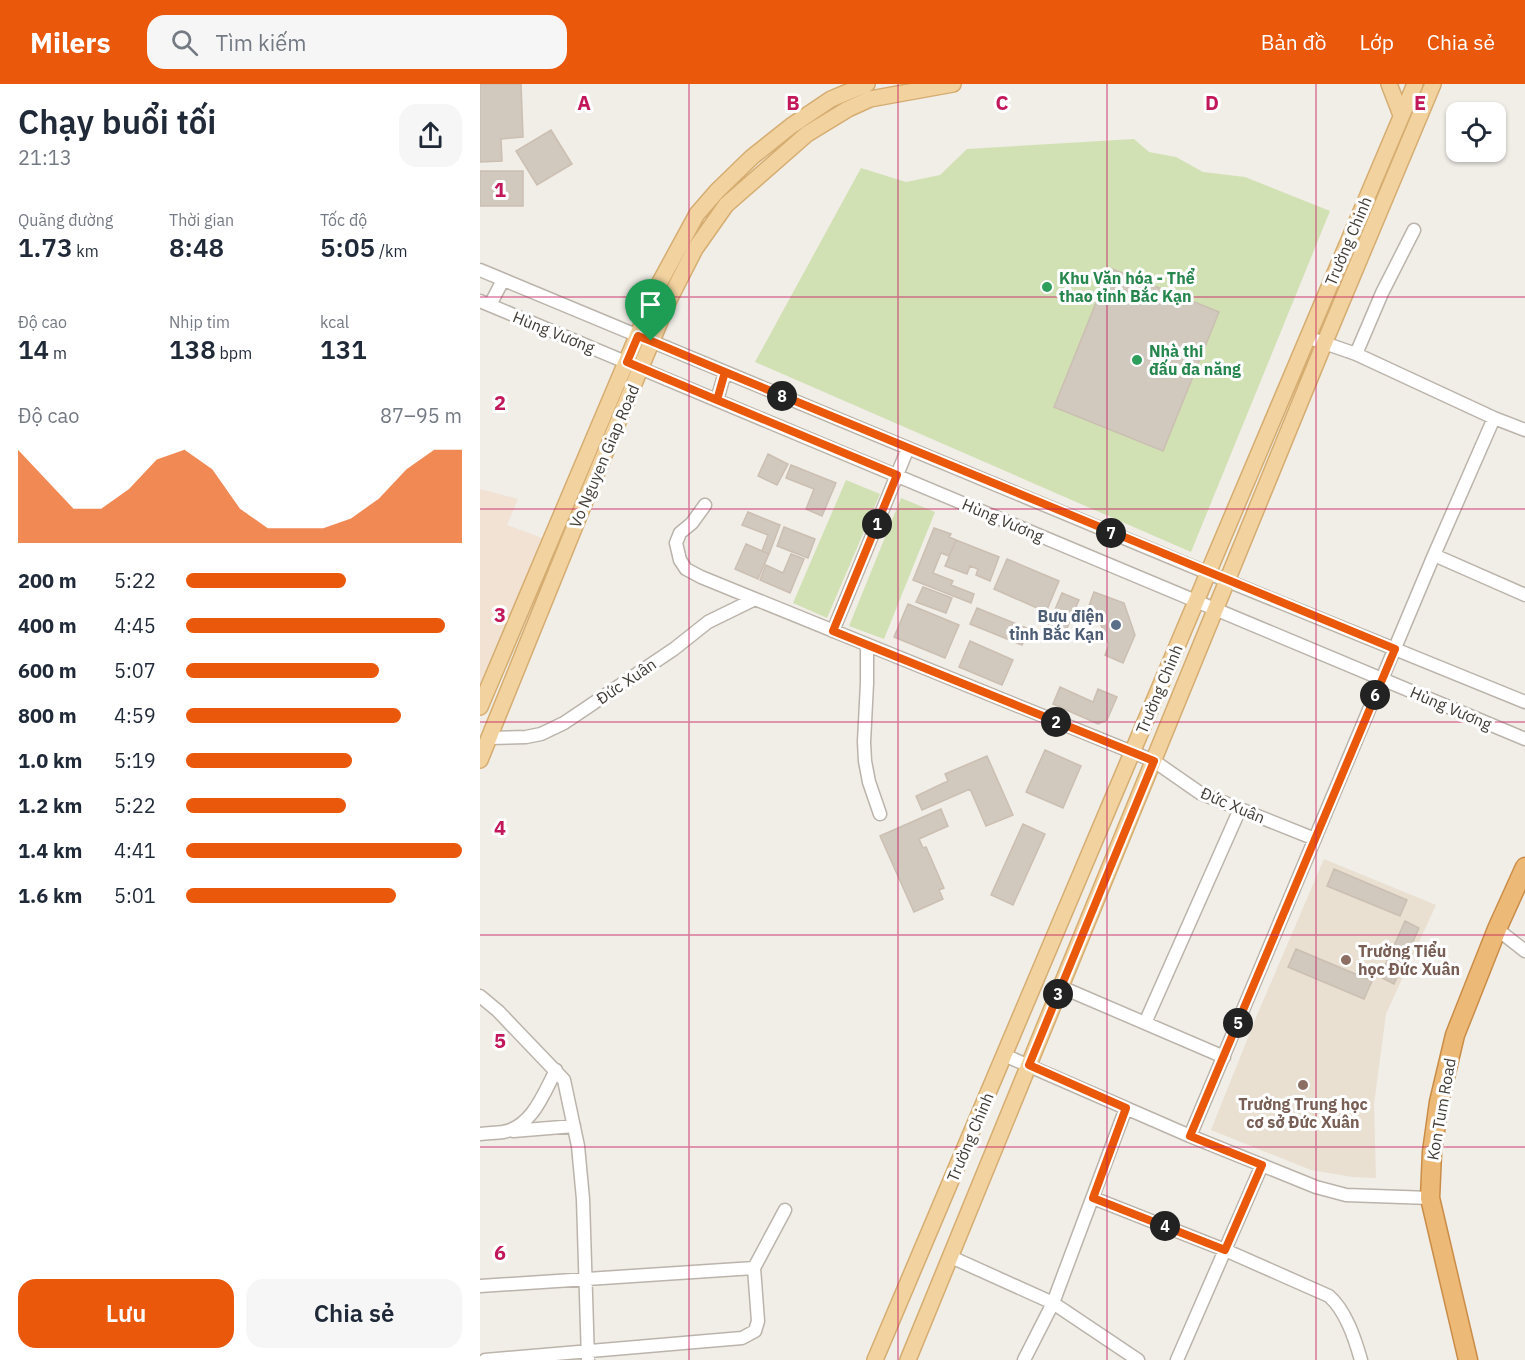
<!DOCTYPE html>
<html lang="vi">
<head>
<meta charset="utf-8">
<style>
	body { margin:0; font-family:"IBM Plex Sans",sans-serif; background:#f6f6f7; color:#1f2937; height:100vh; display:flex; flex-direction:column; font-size:22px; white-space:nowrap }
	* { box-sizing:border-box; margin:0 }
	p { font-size:20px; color:#747a83 }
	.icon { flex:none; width:33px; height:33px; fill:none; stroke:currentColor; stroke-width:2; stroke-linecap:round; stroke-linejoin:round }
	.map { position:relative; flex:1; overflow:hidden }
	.panel { display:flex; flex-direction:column; background:#fff; width:480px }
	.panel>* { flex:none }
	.fabs { position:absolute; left:966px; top:18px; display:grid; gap:12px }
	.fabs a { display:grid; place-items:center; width:60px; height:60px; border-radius:12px; background:#fff; box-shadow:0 2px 4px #0004; font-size:30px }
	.pin { position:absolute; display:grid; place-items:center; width:51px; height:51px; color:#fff; margin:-62px -26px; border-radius:50% 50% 50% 0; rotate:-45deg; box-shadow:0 0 6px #0007 }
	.pin .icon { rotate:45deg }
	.km { position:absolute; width:30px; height:30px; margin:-15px; border-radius:50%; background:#222; color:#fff; font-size:16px; line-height:30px; text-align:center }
	.round { display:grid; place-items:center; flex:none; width:63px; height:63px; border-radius:18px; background:#f6f6f7 }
	.headline { display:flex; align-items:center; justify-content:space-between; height:102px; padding:0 18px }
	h1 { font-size:33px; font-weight:600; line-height:45px }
	.stats { display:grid; grid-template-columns:repeat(3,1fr); gap:9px; height:102px; padding:6px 18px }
	.stats div { display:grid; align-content:center }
	.stats b { font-size:26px; font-weight:600 }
	.stats small { font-size:16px; font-weight:400 }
	.stats p { font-size:16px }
	.chart { height:168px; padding:12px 18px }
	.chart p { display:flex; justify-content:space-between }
	.chart svg { width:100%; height:108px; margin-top:6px; fill:#ea580c; opacity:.7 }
	.cta { display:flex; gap:12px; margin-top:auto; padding:12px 18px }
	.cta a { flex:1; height:69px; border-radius:18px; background:#ea580c; color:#fff; font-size:24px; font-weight:600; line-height:69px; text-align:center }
	.cta a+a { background:#f6f6f7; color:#1f2937 }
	ul { padding:0 18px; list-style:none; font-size:20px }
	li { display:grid; grid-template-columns:96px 72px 1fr; align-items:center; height:45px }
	li i { height:15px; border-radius:8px; background:#ea580c }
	header { display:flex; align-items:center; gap:36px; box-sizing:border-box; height:84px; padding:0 30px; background:#ea580c; color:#fff }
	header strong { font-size:28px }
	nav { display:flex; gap:33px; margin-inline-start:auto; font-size:21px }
	.search { width:420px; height:54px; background:#f6f6f7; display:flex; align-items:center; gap:15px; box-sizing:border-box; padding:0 21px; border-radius:18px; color:#747a83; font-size:22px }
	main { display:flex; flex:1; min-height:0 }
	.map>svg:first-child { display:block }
	.commercial { fill:#f1e2d4 }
	.education { fill:#e9e0d2 }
	.green { fill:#d1e1b4 }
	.building { fill:#d1c8be; stroke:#cbbfb2; stroke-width:1.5 }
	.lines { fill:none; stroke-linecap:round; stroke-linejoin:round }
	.minor-casing { stroke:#bbb4ab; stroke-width:15 }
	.major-casing { stroke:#d5ad71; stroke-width:18 }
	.highway-casing { stroke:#ca8d48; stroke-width:21 }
	.minor { stroke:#fff; stroke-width:12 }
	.major { stroke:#f2d29f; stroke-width:15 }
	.highway { stroke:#ecb977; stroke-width:18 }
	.route-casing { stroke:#fff; stroke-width:12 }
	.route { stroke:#ea580c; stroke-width:8 }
	.grid { fill:none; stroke:#c2185b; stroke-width:1.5; stroke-opacity:0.55 }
	.leisure-dot { fill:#2e9e5b; stroke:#fff; stroke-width:2 }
	.service-dot { fill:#5c6f8a; stroke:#fff; stroke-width:2 }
	.education-dot { fill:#8d6e63; stroke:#fff; stroke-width:2 }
	.labels { text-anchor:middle; stroke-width:6; stroke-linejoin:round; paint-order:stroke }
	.street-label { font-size:16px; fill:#433d37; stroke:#fff }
	.leisure-label { font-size:16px; font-weight:bold; fill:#27864d; stroke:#fff; text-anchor:start }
	.service-label { font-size:16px; font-weight:bold; fill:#4e5e75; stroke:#fff; text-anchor:end }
	.education-label { font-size:16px; font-weight:bold; fill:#785e54; stroke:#fff; text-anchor:start }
	.grid-label { font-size:20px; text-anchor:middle; font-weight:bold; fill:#c2185b; stroke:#fff; stroke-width:6; stroke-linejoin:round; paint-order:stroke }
</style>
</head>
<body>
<header>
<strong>Milers</strong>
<div class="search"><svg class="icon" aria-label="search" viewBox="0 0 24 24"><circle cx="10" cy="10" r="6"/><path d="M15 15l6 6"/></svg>Tìm kiếm</div>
<nav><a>Bản đồ</a><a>Lớp</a><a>Chia sẻ</a></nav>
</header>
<main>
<section class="panel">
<div class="headline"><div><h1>Chạy buổi tối</h1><p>21:13</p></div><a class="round"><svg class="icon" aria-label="share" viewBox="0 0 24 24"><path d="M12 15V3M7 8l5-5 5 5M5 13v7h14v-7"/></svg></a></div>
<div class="stats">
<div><p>Quãng đường</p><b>1.73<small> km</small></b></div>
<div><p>Thời gian</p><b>8:48</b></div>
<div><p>Tốc độ</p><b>5:05<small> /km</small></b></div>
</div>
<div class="stats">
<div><p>Độ cao</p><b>14<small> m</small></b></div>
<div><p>Nhịp tim</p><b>138<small> bpm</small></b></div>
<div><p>kcal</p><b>131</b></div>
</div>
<div class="chart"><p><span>Độ cao</span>87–95 m</p>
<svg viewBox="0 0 160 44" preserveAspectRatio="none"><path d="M0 44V6L10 18L20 30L30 30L40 22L50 10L60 6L70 14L80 30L90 38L100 38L110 38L120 34L130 26L140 14L150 6L160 6V44z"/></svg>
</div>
<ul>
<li><b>200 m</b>5:22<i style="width:58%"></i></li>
<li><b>400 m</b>4:45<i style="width:94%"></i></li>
<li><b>600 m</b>5:07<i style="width:70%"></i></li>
<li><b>800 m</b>4:59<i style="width:78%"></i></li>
<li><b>1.0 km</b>5:19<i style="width:60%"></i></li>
<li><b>1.2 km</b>5:22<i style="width:58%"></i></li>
<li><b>1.4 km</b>4:41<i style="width:100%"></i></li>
<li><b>1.6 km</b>5:01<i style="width:76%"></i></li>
</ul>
<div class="cta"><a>Lưu</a><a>Chia sẻ</a></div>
</section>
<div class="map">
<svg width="1045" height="1276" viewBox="0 0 1045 1276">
	<rect width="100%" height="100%" fill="#f1ede7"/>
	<path class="commercial" d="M0 405 38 415 27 441 62 454 0 602Z"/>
	<path class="education" d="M844 775 956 821 906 930 894 1020 896 1094 872 1093 831 1086 731 1046 777 931Z"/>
	<path class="green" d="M654 55 669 68 696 73 723 88 765 93 850 127 711 468 275 278 381 84 426 98 460 91 487 65Z
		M366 396 400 410 347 534 313 519Z
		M421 414 455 428 404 555 369 542Z"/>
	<path class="building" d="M0 0H41L43 53 21 55 22 77 0 78Z
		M71 46 92 80 57 101 36 67Z
		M0 87H43V122H0Z
		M630 184 739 228 683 367 574 323Z
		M288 370 308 380 297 401 278 392Z
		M311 381 356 399 342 432 326 425 334 405 306 394Z
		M268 428 300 441 289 470 282 467 288 451 262 441Z
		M304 443 335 455 328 474 297 462Z
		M454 444 471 450 469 453 476 456 469 472 461 469 453 489 473 497 471 501 494 510 491 519 433 496Z
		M476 456 519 473 510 497 496 491 498 485 490 482 487 490 465 482Z
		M266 460 289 470 278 495 255 485Z
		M311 470 324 475 310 509 280 496 286 481 303 489Z
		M527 475 579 497 566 528 514 505Z
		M443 503 472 514 466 529 436 518Z
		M614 508 644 519 655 551 643 579 625 571 629 561 617 531 607 527Z
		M582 509 599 516 582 556 565 549Z
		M428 520 479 541 465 574 414 553Z
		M497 524 549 545 542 561 490 540Z
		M490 557 533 576 522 601 479 583Z
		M580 603 613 618 618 605 637 613 627 636 618 640 573 620Z
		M565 666 601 682 583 724 546 708Z
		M507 672 533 731 506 742 490 705 442 726 436 712 468 697 465 690Z
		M461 725 468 742 439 755 443 764 446 763 464 804 459 806 463 815 434 828 400 752Z
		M543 740 565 750 533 821 511 811Z
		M854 785 927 816 920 832 847 802Z
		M925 837 939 844 914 900 900 893Z
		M816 865 892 897 884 915 808 883Z"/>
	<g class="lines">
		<g class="minor-casing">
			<path id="minor" d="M0 186 728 489 1045 618
				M0 217 1045 655
				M10 221 23 196
				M827 253 876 270 1014 334 1045 346
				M876 270 902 209 934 146
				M237 316 245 288
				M225 421 212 439 200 449 196 459 200 476 206 485 221 493 275 515
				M954 471 1045 511
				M353 547 428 364
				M387 561V599L384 658 385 677 389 698 400 730
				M9 654 46 653 61 650 84 639 194 565 228 538 275 515 674 677 720 709 835 755
				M1017 845 1045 867
				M581 903 744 973
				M0 912 18 927 84 996 98 1062 103 1115 108 1276
				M665 939 760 725
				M524 971 710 1052 836 1103 866 1111 950 1114
				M33 1047 94 1042
				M0 1050C8 1049 16 1049 23 1048 52 1043 64 1009 76 986
				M710 1052 954 471 1014 334
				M613 1114 745 1166 849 1212C866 1227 875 1255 881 1276
				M471 1173 573 1219 658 1276
				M0 1202 274 1184
				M5 1276 262 1254 275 1247 278 1237 274 1184 305 1126
				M544 1276 573 1219 646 1024
				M697 1276 782 1081"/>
		</g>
		<g class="major-casing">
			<path id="major" d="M909 0 921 31
				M0 623 180 198 217 130 237 107 272 73 311 42 351 15 387 0
				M0 676 110 405 189 216 215 165 246 121 327 50 368 25 390 15 473 0
				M395 1276 935 0
				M428 1276 844 260 953 0"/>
		</g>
		<g class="highway-casing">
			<path id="highway" d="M988 1276 950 1114 952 1068 959 1018 975 951 1017 845 1045 783"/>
		</g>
		<use href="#minor" class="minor"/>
		<use href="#major" class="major"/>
		<use href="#highway" class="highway"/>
	</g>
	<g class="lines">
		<g class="route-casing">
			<path id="route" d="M171 257 245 288 237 316 417 391 353 547 674 677 549 981 646 1024 613 1114 745 1166 782 1081 710 1052 915 565 245 288 237 316 147 278 158 252 171 257"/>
		</g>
		<use href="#route" class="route"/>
	</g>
	<path class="grid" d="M209 0V1276M418 0V1276M627 0V1276M836 0V1276M0 213H1045M0 425H1045M0 638H1045M0 851H1045M0 1063H1045"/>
	<g class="leisure-dot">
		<circle cx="567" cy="203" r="6"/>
		<circle cx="657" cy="276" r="6"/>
	</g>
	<circle class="service-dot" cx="636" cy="541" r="6"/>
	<g class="education-dot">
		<circle cx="866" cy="876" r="6"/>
		<circle cx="823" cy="1001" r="6"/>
	</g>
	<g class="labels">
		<g class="street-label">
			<text transform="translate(868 157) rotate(-67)" y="6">Trường Chinh</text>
			<text transform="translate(74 248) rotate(22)" y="6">Hùng Vương</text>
			<text transform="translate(124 372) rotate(-67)" y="6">Vo Nguyen Giap Road</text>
			<text transform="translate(523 436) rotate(23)" y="6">Hùng Vương</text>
			<text transform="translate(146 597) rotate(-34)" y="6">Đức Xuân</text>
			<text transform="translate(679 605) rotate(-67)" y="6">Trường Chinh</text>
			<text transform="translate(971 624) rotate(23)" y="6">Hùng Vương</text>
			<text transform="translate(753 721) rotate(23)" y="6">Đức Xuân</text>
			<text transform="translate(961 1025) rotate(-80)" y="6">Kon Tum Road</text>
			<text transform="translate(490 1053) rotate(-67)" y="6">Trường Chinh</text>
		</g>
		<g class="leisure-label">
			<text x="579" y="200">Khu Văn hóa - Thể<tspan x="579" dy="18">thao tỉnh Bắc Kạn</tspan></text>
			<text x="669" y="273">Nhà thi<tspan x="669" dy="18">đấu đa năng</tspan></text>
		</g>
		<g class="service-label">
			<text x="624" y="538">Bưu điện<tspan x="624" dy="18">tỉnh Bắc Kạn</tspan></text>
		</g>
		<g class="education-label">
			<text x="878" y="873">Trường Tiểu<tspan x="878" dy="18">học Đức Xuân</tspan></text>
			<text x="823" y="1026" text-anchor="middle">Trường Trung học<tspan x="823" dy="18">cơ sở Đức Xuân</tspan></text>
		</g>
	</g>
	<g class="grid-label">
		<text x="104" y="26">A</text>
		<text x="313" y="26">B</text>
		<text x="522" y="26">C</text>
		<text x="732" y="26">D</text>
		<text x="940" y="26">E</text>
		<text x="20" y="113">1</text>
		<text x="20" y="326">2</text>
		<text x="20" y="538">3</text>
		<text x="20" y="751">4</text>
		<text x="20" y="964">5</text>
		<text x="20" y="1176">6</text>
	</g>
</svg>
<div class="fabs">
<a><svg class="icon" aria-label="locate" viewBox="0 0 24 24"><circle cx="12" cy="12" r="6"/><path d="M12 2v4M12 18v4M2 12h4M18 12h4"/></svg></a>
</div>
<div class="pin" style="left:171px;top:257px;background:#1e9e55"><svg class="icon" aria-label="arrive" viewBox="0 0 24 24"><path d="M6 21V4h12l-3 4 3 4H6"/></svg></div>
<b class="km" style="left:397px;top:440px">1</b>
<b class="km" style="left:576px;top:638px">2</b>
<b class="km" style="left:578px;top:910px">3</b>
<b class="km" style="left:685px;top:1142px">4</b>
<b class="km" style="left:758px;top:939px">5</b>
<b class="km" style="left:895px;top:611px">6</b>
<b class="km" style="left:631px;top:449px">7</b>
<b class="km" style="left:302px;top:312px">8</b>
</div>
</main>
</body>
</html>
